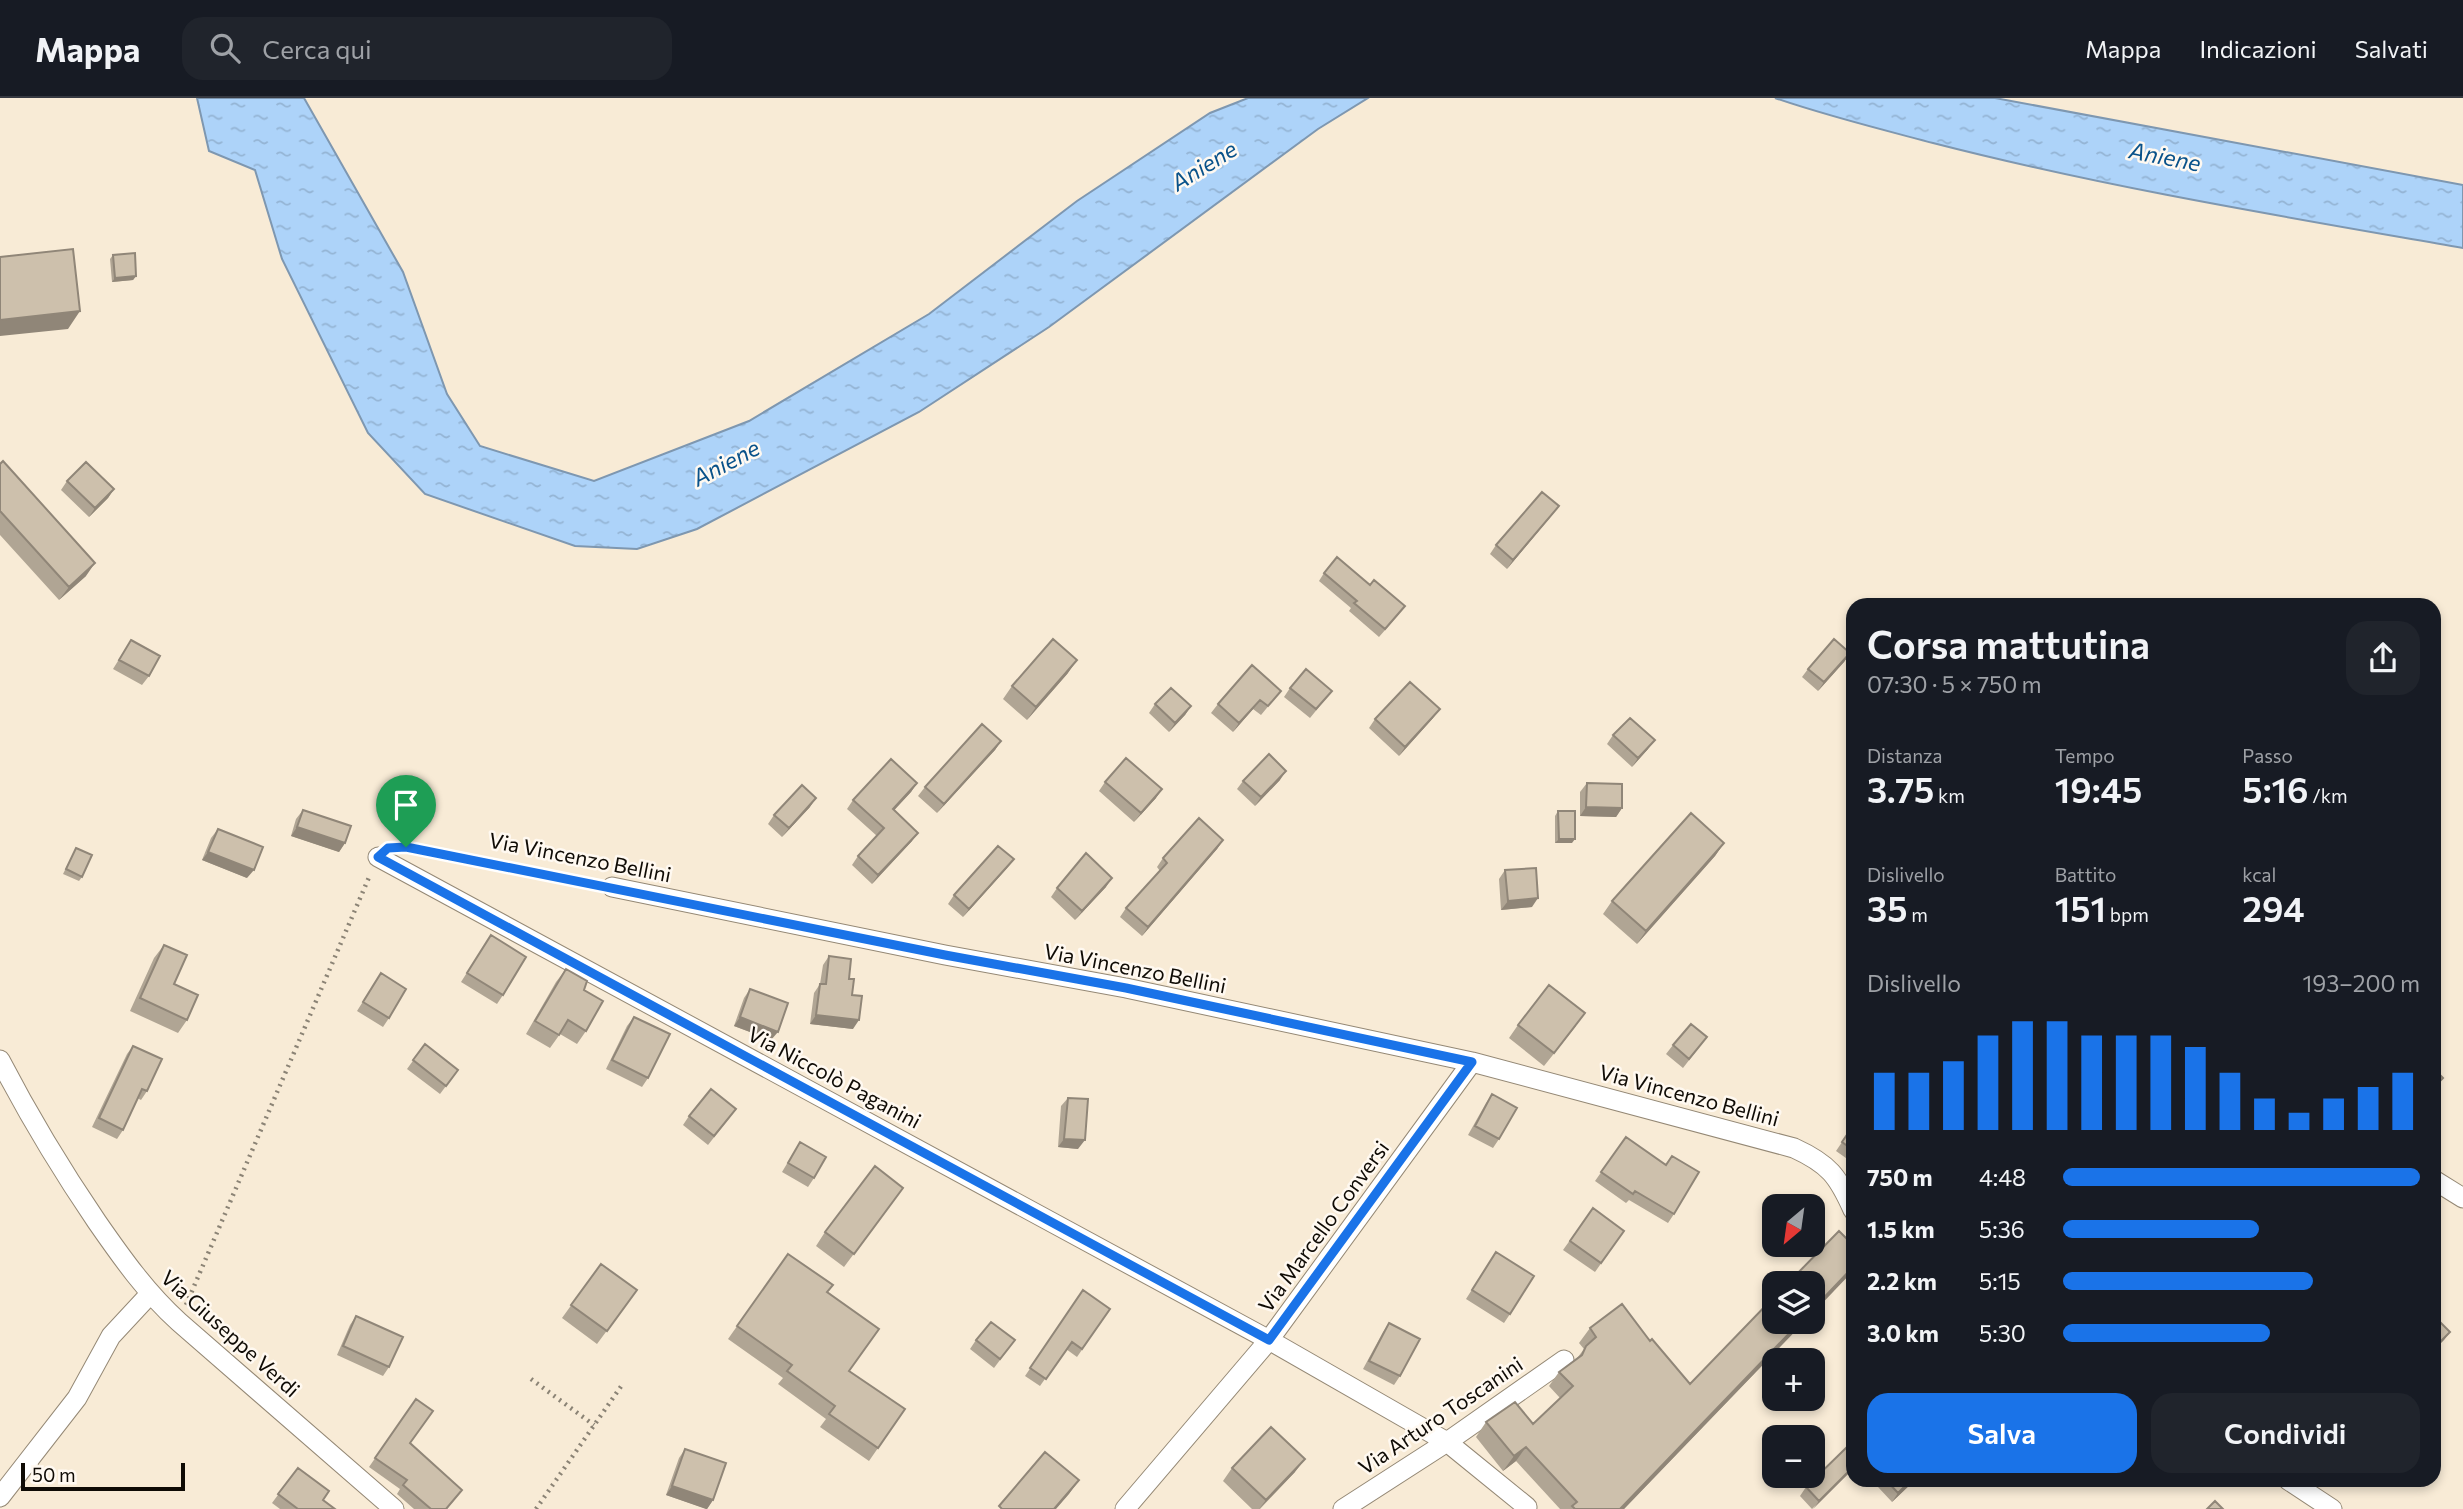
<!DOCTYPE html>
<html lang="it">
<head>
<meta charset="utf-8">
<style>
	body { margin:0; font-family:Commissioner,sans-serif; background:#20242c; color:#f1f3f6; height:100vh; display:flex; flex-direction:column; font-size:26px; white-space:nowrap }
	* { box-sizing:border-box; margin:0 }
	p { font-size:23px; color:#9ea1a6 }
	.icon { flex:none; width:38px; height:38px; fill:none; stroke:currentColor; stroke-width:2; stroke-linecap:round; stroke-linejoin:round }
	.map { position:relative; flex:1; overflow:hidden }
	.side { position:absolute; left:1846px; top:500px; width:595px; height:889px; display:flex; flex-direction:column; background:#171b24; border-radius:21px; box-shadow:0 4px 10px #0003 }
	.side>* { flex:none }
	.needle { width:46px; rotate:209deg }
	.fabs { position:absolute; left:1762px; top:1096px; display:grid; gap:14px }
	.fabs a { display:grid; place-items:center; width:63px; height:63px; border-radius:14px; background:#171b24; box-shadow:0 4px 10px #0003; font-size:35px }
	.scale { position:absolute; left:21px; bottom:18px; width:164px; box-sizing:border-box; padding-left:7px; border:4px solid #0f0b05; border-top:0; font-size:19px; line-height:24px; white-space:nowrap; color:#0f0b05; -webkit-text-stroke:5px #fff9f1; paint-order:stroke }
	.pin { position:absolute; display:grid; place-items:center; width:60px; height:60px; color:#fff; margin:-72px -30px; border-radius:50% 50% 50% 0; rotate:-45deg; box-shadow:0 0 7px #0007 }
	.pin .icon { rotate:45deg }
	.round { display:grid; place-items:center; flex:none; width:74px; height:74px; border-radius:21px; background:#20242c }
	.head { display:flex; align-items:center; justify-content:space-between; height:119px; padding:0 21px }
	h1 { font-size:38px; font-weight:600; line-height:52px }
	.figures { display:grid; grid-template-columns:repeat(3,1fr); gap:10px; height:119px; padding:7px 21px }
	.figures div { display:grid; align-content:center }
	.figures b { font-size:35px; font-weight:600 }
	.figures small { font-size:19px; font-weight:400 }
	.figures p { font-size:19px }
	.chart { height:196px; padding:14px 21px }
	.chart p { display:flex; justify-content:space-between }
	.chart svg { width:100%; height:126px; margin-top:7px; stroke:#1a73e8; stroke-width:6 }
	.button { display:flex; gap:14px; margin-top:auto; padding:14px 21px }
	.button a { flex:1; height:80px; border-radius:21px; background:#1a73e8; color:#fff; font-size:28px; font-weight:600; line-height:80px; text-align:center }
	.button a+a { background:#20242c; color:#f1f3f6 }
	ul { padding:0 21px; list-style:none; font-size:23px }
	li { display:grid; grid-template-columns:112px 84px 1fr; align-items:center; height:52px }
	li i { height:18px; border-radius:9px; background:#1a73e8 }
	header { display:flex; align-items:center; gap:42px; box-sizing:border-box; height:98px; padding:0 35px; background:#171b24; border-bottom:2px solid #363941 }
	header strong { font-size:33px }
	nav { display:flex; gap:38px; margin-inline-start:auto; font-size:24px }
	.search { width:490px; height:63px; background:#20242c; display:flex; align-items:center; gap:18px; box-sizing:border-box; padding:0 24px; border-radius:21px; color:#9ea1a6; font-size:26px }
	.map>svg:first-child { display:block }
	.water { fill:url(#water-ripples); stroke:#7e97b0; stroke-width:2 }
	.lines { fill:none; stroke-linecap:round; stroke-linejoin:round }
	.street-casing { stroke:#948875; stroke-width:21 }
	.path { stroke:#8b8375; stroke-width:4.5; stroke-dasharray:2 5; stroke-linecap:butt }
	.street { stroke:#fff; stroke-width:19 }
	.wall { fill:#b0a594 }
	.shaded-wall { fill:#908678 }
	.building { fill:#cdc0ac; stroke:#908678; stroke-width:2 }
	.route-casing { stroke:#fff; stroke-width:14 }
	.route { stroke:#1a73e8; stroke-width:9 }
	.labels { text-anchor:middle; stroke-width:5; stroke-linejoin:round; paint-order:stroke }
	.street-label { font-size:21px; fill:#0f0b05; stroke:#fff9f1 }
	.water-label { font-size:23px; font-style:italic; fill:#09528a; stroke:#fff9f1 }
</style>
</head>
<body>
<header>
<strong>Mappa</strong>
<div class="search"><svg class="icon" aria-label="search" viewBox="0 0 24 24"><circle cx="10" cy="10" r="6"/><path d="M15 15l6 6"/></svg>Cerca qui</div>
<nav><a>Mappa</a><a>Indicazioni</a><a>Salvati</a></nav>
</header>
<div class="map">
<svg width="2463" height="1411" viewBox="0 0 2463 1411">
	<defs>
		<pattern id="water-ripples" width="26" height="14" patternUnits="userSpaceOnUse" patternTransform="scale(1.75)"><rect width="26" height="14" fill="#add3f9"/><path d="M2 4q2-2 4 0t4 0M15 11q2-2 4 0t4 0" fill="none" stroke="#94b4d4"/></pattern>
	</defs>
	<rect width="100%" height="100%" fill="#f8ebd6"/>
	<path class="water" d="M197 0H304L403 174 447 296 480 348 594 383 749 323 929 216 1077 103 1210 15 1248 0H1368L1318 31 1049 229 919 314 697 431 637 451 575 448 425 396 368 335 282 161 255 72 209 53Z
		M1775 0H1995L2463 87V150C2286 119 2108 90 1933 45 1880 31 1827 18 1775 0Z"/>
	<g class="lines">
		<g class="street-casing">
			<path id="street" d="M378 759 1269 1242 1447 1344 1527 1409
				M612 789 945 857 1126 890 1472 964 1794 1050C1829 1066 1838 1078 1853 1112
				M0 962C29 1018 61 1071 97 1124 122 1160 146 1194 179 1224L394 1411
				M2434 1082 2463 1100
				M2288 1382 2332 1411
				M0 1399 77 1300 111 1238 150 1196
				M1125 1411 1269 1242 1472 964
				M1343 1411 1447 1344 1564 1262"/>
		</g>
		<path class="path" d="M401 749 424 751 595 786
			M186 1207 370 777
			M531 1281 594 1327
			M536 1411 622 1287"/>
		<use href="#street" class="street"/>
	</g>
	<path class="wall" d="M113 157 136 178 133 182 112 184 110 161Z
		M0 366 86 478 59 502 0 437Z
		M67 383 114 391 108 400 89 419 61 392Z
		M1559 408 1507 471 1490 456 1496 447Z
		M1324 475 1399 516 1379 539 1349 513 1351 510 1319 483Z
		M131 542 149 578 142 587 113 571Z
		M1850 555 1844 564 1818 593 1802 579 1808 571Z
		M1068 575 1027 622 1003 601 1012 588Z
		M1290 590 1332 593 1310 620 1284 599Z
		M1281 593 1261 617 1253 611 1233 634 1211 615 1218 606Z
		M1155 606 1191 608 1185 617 1169 634 1149 615Z
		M1433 620 1399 658 1369 630 1375 621Z
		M1613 637 1648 651 1632 669 1607 646Z
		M1001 643 995 652 937 715 918 698 925 689Z
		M1280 682 1255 708 1237 691 1243 683Z
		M1105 684 1156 700 1134 724 1099 693Z
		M917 685 911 694 894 712 912 743 872 786 852 767 858 758 877 738 847 711 853 702Z
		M1587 685 1622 710 1616 719 1580 718V694Z
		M810 709 782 739 768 726 774 717Z
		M303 712 345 745 339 754 291 738 296 721Z
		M1558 713 1572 745H1555V718Z
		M218 731 247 780 202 762 211 740Z
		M1223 742 1217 751 1142 838 1120 819 1126 810 1160 773 1157 769 1163 760Z
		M1724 745 1715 758 1637 846 1603 816 1612 803Z
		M76 750 82 779 79 783 63 776Z
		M1007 770 963 819 948 806 954 797Z
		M1505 772 1532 809 1501 812 1499 781Z
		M1106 789 1075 822 1051 799 1057 790Z
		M491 837 503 897 497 906 461 884Z
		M164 847 174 886 187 922 178 935 130 913 154 860Z
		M829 858 849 881 852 897 853 931 810 926 814 895 820 886 823 867Z
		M566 871 584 892 586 933 577 946 560 936 550 950 526 936 556 884Z
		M381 875 389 920 383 929 357 913Z
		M750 891 771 942 734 928 744 900Z
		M634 919 648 980 642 989 606 971 627 928Z
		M1518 927 1576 928 1544 968 1509 940Z
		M1707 939 1683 970 1666 956 1673 947Z
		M425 946 458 972 440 996 407 971Z
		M133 948 147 993 141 1002 137 1000 123 1032 117 1041 92 1029 127 956Z
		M1492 996 1499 1041 1493 1050 1468 1037 1486 1005Z
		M1068 1000 1078 1051 1058 1049 1061 1008Z
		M689 1018 730 1019 708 1047 683 1027Z
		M1853 1028V1065L1836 1053Z
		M1626 1039 1665 1067 1672 1058 1674 1116 1668 1125 1629 1102 1626 1105 1595 1083Z
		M800 1044 814 1080 808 1089 782 1074Z
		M903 1090 844 1169 816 1148 825 1134Z
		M1593 1110 1624 1133 1595 1174 1563 1152Z
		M1496 1154 1510 1216 1504 1225 1466 1201Z
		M788 1156 827 1194 849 1273 905 1311 869 1363 820 1329 826 1321 778 1286 783 1280 728 1241Z
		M601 1166 637 1192 597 1246 562 1220Z
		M1083 1192 1110 1211 1077 1259 1066 1251 1040 1288 1025 1278Z
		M356 1218 389 1269 383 1278 337 1257 350 1227Z
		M1805 1223 1624 1411H1560L1516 1363 1503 1373 1476 1339 1486 1324 1533 1326 1560 1300 1549 1288 1559 1274 1578 1259 1584 1251 1579 1245 1590 1230 1650 1243 1690 1286Z
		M1389 1225 1400 1278 1394 1287 1363 1271 1383 1234Z
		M976 1242H1015L994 1270 970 1251Z
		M416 1301 410 1345 462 1392 447 1411H414L397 1396 400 1391 369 1369Z
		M685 1351 713 1402 707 1411 666 1397 679 1360Z
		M1853 1356V1371L1812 1411 1800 1398 1806 1389Z
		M298 1370 329 1393 323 1402 335 1411H280L272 1405Z
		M1232 1370 1295 1374 1260 1411H1252L1223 1383Z
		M1883 1382H1915L1892 1404 1878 1389Z"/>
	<path class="shaded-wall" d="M136 178 133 182 112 184 115 180Z
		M80 213 68 231 0 238V222Z
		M114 391 108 400 89 419 95 410Z
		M1559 408 1552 417 1507 471 1513 462Z
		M95 465 86 478 59 502 69 489Z
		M1850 555 1844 564 1818 593 1824 584Z
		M1077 562 1068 575 1027 622 1036 609Z
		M1260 602 1253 611 1233 634 1239 625Z
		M1191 608 1185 617 1169 634 1175 625Z
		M1440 611 1433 620 1399 658 1405 649Z
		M1655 642 1648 651 1632 669 1638 660Z
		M1001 643 995 652 937 715 944 706Z
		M1286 673 1280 682 1255 708 1261 699Z
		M917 685 911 694 887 720 893 711Z
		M1162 691 1156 700 1134 724 1141 715Z
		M816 700 810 709 782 739 789 730Z
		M1586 709 1622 710 1616 719 1580 718Z
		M297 729 345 745 339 754 291 738Z
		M918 735 912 743 872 786 878 777Z
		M1559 741H1575L1572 745H1555Z
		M1223 742 1217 751 1142 838 1148 829Z
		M1724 745 1715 758 1637 846 1646 833Z
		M208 754 254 772 247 780 202 762Z
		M1014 761 1007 770 963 819 969 811Z
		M1112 780 1106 789 1075 822 1082 813Z
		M1538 800 1532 809 1501 812 1508 803Z
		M816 917 859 922 853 931 810 926Z
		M740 919 778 934 771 942 734 928Z
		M1064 1041 1085 1042 1078 1051 1058 1049Z
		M1853 1169V1173L1813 1215V1211Z
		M1801 1223H1805L1624 1411H1620Z
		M2450 1234 2444 1242 2434 1252V1250Z
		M1526 1349 1516 1363 1503 1373 1514 1358Z
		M1305 1361 1295 1374 1259 1411 1266 1402Z
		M1853 1369V1371L1813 1411 1819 1403Z
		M1079 1382 1069 1396 1056 1411H1054Z
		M1911 1382H1915L1892 1404 1898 1395Z
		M672 1388 713 1402 707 1411H706L666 1397Z"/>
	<path class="building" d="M73 151 80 213 0 222V159Z
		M135 155 136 178 115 180 113 157Z
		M3 363 95 465 69 489 0 413V366Z
		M86 364 114 391 95 410 67 383Z
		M1542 394 1559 408 1513 462 1496 447Z
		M1337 459 1370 487 1374 482 1405 508 1385 531 1354 505 1357 503 1324 475Z
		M1053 541 1077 562 1036 609 1012 588Z
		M1834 541 1850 555 1824 584 1808 571Z
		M131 542 160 558 149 578 119 562Z
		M1252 567 1281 593 1268 608 1260 602 1239 625 1218 606Z
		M1306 571 1332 593 1316 611 1290 590Z
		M1410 584 1440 611 1405 649 1375 621Z
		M1171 590 1191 608 1175 625 1155 606Z
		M1630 620 1655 642 1638 660 1613 637Z
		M982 626 1001 643 944 706 925 689Z
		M1269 656 1286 673 1261 699 1243 683Z
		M1126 660 1162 691 1141 715 1105 684Z
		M891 661 917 685 893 711 918 735 878 777 858 758 884 730 853 702Z
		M1587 685 1622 686V710L1586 709Z
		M802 687 816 700 789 730 774 717Z
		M303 712 351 728 345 745 297 729Z
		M1558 713H1575V741H1559Z
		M1691 715 1724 745 1646 833 1612 803Z
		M1199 720 1223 742 1148 829 1126 810 1167 765 1163 760Z
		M218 731 263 749 254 772 208 754Z
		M998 748 1014 761 969 811 954 797Z
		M76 750 92 757 82 779 66 771Z
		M1086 755 1112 780 1082 813 1057 790Z
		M1536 770 1538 800 1508 803 1505 772Z
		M491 837 526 859 503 897 467 875Z
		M164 847 187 857 174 886 198 897 187 922 140 900Z
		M829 858 851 861 849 881H854L852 897 862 898 859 922 816 917 820 886H826Z
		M566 871 587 883 584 892 603 903 586 933 568 922 559 937 535 923Z
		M381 875 406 891 389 920 363 904Z
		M1549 887 1585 915 1554 955 1518 927Z
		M750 891 788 905 778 934 740 919Z
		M634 919 670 936 648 980 612 962Z
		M1691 926 1707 939 1689 961 1673 947Z
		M425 946 458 972 446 988 413 962Z
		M133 948 162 961 147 993 142 991 123 1032 99 1020Z
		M2434 971 2443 980 2434 989Z
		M711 991 736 1011 714 1038 689 1018Z
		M1492 996 1517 1010 1499 1041 1475 1028Z
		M1068 1000 1088 1001 1085 1042 1064 1041Z
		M1853 1028V1052L1842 1044Z
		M1626 1039 1666 1067 1672 1058 1699 1074 1674 1116 1635 1093 1633 1096 1601 1074Z
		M800 1044 826 1059 814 1080 788 1065Z
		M875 1068 903 1090 854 1156 825 1134Z
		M1593 1110 1624 1133 1601 1165 1570 1143Z
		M1839 1133 1853 1147V1169L1813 1211V1185H1788Z
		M1496 1154 1534 1178 1510 1216 1472 1192Z
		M788 1156 833 1187 827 1194 879 1231 849 1273 905 1311 878 1350 829 1316 835 1308 787 1273 792 1267 737 1228Z
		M601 1166 637 1192 607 1233 571 1207Z
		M1083 1192 1110 1211 1082 1251 1072 1244 1046 1281 1030 1270Z
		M1774 1199V1223H1801L1620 1411H1575L1572 1408 1577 1404 1526 1349 1514 1358 1486 1324 1515 1304 1533 1326 1573 1288 1559 1274 1582 1257 1586 1248 1596 1239 1590 1230 1622 1206 1650 1243 1652 1241 1690 1286Z
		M356 1218 403 1239 389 1269 343 1248Z
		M2434 1218 2450 1234 2434 1250Z
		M991 1224 1015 1242 1000 1261 976 1242Z
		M1389 1225 1420 1241 1400 1278 1369 1263Z
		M416 1301 433 1313 410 1345 462 1392 446 1411H431L403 1387 407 1382 375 1360Z
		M1271 1329 1305 1361 1266 1402 1232 1370Z
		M1847 1349 1853 1356V1369L1819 1403 1806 1389Z
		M685 1351 726 1365 713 1402 672 1388Z
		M1045 1354 1079 1382 1054 1411H1002L999 1408Z
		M298 1370 329 1393 323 1402 335 1411H298L278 1396Z
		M1886 1382H1911L1898 1395Z
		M2215 1403 2223 1411H2207Z"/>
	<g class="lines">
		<g class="route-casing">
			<path id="route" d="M406 749 945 857 1126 890 1472 964 1269 1242 378 759 388 750Z"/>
		</g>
		<use href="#route" class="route"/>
	</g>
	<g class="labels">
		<g class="street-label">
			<text transform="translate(580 760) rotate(11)" y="7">Via Vincenzo Bellini</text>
			<text transform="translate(1135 871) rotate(11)" y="7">Via Vincenzo Bellini</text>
			<text transform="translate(834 980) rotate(28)" y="7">Via Niccolò Paganini</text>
			<text transform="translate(1689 998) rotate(15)" y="7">Via Vincenzo Bellini</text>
			<text transform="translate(1324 1129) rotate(-54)" y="7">Via Marcello Conversi</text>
			<text transform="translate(230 1236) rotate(42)" y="7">Via Giuseppe Verdi</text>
			<text transform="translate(1441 1318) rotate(-34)" y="7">Via Arturo Toscanini</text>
		</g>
		<g class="water-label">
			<text transform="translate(2165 59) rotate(11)" y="8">Aniene</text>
			<text transform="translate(1204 68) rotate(-32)" y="8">Aniene</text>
			<text transform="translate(726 365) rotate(-28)" y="8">Aniene</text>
		</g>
	</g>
</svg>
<div class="fabs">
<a><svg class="needle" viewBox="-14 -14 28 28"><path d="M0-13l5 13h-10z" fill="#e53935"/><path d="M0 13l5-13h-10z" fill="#9ea1a6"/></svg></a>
<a><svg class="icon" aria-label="layers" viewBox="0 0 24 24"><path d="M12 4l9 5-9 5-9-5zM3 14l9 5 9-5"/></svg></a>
<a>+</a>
<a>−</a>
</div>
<div class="scale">50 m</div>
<div class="pin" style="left:406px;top:749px;background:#1e9e55"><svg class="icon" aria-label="arrive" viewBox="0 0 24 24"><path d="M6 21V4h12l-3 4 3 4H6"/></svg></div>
<section class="side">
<div class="head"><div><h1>Corsa mattutina</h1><p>07:30 · 5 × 750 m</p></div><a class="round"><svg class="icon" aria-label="share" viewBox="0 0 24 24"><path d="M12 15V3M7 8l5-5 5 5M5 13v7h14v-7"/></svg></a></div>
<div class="figures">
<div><p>Distanza</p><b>3.75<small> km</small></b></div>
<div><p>Tempo</p><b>19:45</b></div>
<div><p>Passo</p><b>5:16<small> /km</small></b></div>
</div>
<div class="figures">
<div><p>Dislivello</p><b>35<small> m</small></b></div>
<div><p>Battito</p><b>151<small> bpm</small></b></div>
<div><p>kcal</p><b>294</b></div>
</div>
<div class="chart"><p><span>Dislivello</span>193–200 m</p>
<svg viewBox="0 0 160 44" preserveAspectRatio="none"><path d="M5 44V24M15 44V24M25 44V20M35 44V11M45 44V6M55 44V6M65 44V11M75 44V11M85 44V11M95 44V15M105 44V24M115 44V33M125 44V38M135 44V33M145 44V29M155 44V24"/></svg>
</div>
<ul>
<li><b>750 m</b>4:48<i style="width:100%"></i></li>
<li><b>1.5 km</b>5:36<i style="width:55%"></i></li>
<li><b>2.2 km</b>5:15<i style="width:70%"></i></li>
<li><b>3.0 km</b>5:30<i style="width:58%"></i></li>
</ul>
<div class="button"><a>Salva</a><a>Condividi</a></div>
</section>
</div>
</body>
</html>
